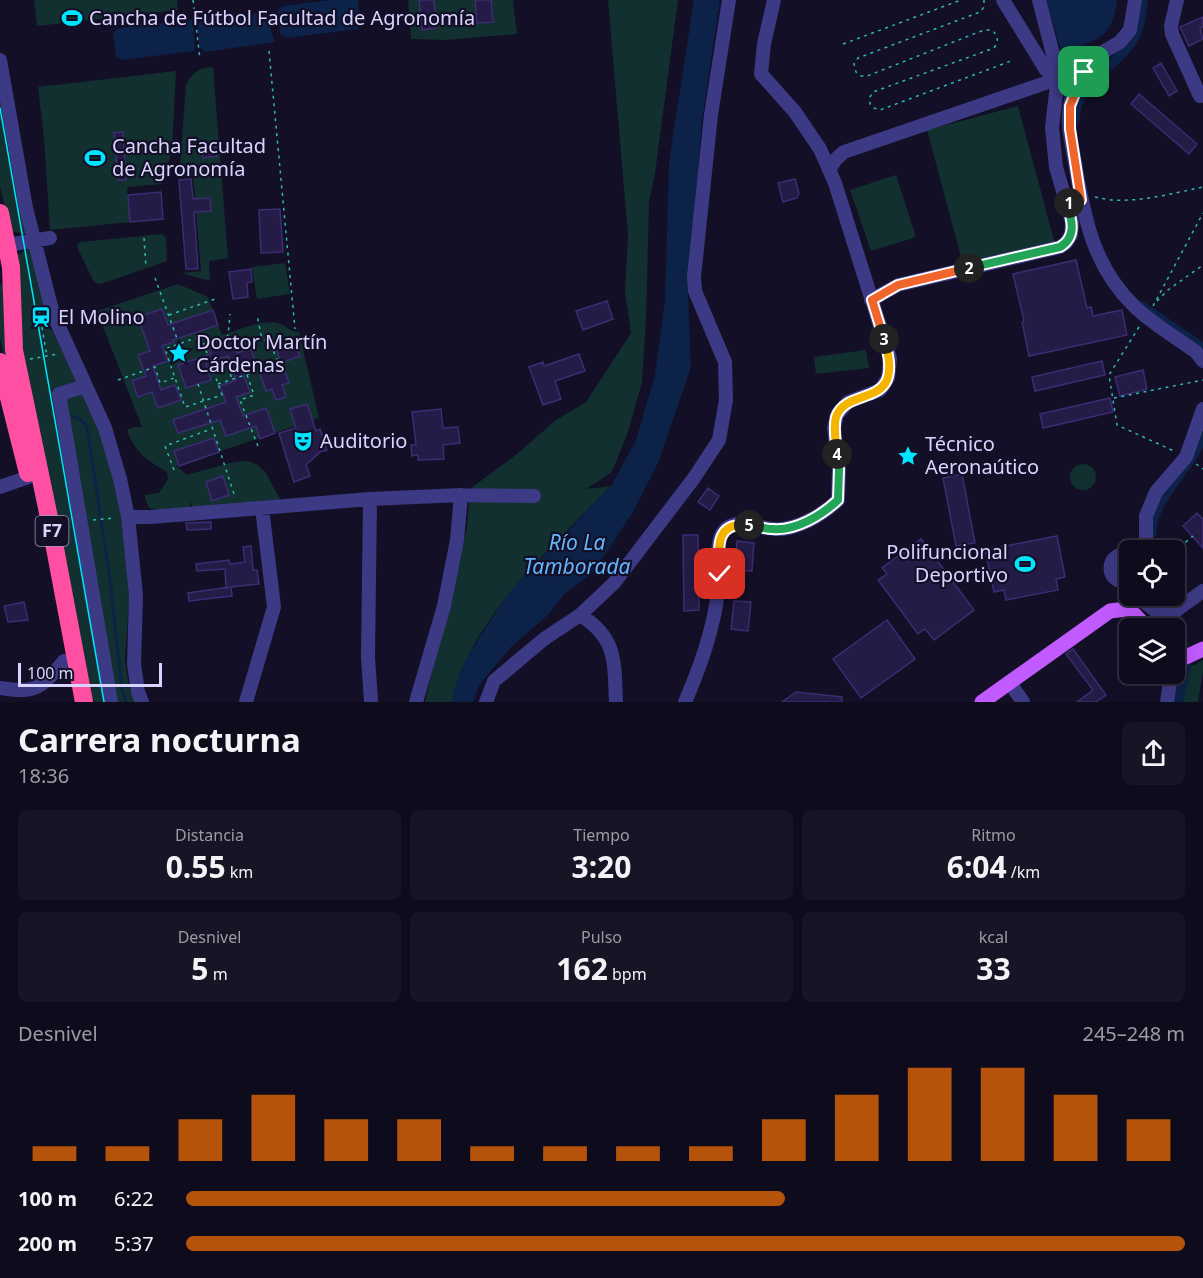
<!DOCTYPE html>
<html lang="es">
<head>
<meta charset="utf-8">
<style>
	body { margin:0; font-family:"Noto Sans",sans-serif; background:#171425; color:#f1f3f6; height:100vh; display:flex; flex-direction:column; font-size:22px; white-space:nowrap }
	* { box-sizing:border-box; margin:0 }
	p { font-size:20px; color:#9b9ba3 }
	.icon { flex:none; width:33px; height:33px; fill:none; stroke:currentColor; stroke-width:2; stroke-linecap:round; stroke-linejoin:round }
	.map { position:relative; height:702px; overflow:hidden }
	.drawer { display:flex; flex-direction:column; background:#0e0b1c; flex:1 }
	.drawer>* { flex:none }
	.controls { position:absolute; left:1119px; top:540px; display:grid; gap:12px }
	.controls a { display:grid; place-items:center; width:66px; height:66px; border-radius:9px; background:#0e0b1c; box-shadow:0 6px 24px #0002,0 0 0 2px #2e2b3b; font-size:30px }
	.scale { position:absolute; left:18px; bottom:15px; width:144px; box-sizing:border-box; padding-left:6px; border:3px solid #d9d4ff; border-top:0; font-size:16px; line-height:21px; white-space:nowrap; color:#d9d4ff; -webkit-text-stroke:4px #130f26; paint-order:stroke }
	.pin { position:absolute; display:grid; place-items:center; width:51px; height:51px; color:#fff; margin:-26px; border-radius:12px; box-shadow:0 3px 9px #0006 }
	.km { position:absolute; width:30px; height:30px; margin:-15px; border-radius:50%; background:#222; color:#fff; font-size:16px; line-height:30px; text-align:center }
	.round { display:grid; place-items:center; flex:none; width:63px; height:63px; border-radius:9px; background:#171425 }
	.summary { display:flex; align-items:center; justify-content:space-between; height:102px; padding:0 18px }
	h1 { font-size:33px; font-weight:700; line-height:45px }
	.metrics { display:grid; grid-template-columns:repeat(3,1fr); gap:9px; height:102px; padding:6px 18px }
	.metrics div { display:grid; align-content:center; border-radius:9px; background:#171425; text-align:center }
	.metrics b { font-size:30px; font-weight:700 }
	.metrics small { font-size:16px; font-weight:400 }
	.metrics p { font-size:16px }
	.chart { height:168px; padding:12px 18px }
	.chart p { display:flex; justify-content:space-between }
	.chart svg { width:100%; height:108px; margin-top:6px; stroke:#b45309; stroke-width:6 }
	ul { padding:0 18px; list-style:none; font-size:20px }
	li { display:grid; grid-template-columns:96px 72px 1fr; align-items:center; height:45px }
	li i { height:15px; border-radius:8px; background:#b45309 }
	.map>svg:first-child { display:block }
	.green { fill:#12302f }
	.water { fill:#0c2248 }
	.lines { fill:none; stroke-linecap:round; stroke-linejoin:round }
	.stream { stroke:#0c2248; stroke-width:3 }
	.canal { stroke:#0c2248; stroke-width:10 }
	.building { fill:#241b47; stroke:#3b2d73; stroke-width:1.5 }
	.path { stroke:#2fb8b0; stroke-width:1.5; stroke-dasharray:3 4.5; stroke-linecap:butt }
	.minor { stroke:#3d3a85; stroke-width:14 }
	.major { stroke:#c25bff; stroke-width:15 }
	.highway { stroke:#ff4fa3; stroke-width:18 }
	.tram { stroke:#00e5ff; stroke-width:1.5 }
	.split-1-casing { stroke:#fff; stroke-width:12 }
	.split-2-casing { stroke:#fff; stroke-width:12 }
	.split-3-casing { stroke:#fff; stroke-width:12 }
	.split-4-casing { stroke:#fff; stroke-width:12 }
	.split-5-casing { stroke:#fff; stroke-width:12 }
	.split-6-casing { stroke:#fff; stroke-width:12 }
	.split-1 { stroke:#f0652b; stroke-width:8 }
	.split-2 { stroke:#22a559; stroke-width:8 }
	.split-3 { stroke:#f0652b; stroke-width:8 }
	.split-4 { stroke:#f5b400; stroke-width:8 }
	.split-5 { stroke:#22a559; stroke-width:8 }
	.split-6 { stroke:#f5b400; stroke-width:8 }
	.labels { text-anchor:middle; stroke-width:4.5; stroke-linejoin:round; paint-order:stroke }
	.shield { fill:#130f26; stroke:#9e99be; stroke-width:1.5 }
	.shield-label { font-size:18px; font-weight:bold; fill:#d9d4ff }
	.poi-label { font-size:20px; fill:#d9d4ff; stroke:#130f26; text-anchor:start }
	.water-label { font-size:21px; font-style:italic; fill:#62b6ff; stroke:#130f26 }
</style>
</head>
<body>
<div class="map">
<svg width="1203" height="702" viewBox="0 0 1203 702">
	<rect width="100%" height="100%" fill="#130f26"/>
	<path class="green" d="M34 0H177L178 10 37 26Z
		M408 0H513L517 34 446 40 411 39Z
		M608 0H678L655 173 649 202 646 318 642 382 628 432 612 472 586 489 611 486C554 545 469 619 452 702H425L467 527 470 489 517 454 556 420 586 402 631 333 625 291 628 235Z
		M213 67 228 258 209 261 210 281 181 273 201 271 193 176 175 177 180 165 186 85C193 72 198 68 213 67Z
		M176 71 172 152 161 184 127 187 130 222 50 230 44 138 38 87Z
		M0 75 28 235 11 231 0 187Z
		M1018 106 1055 244 964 268 927 130Z
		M896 175 916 237 871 251 850 190Z
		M162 234 166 238 167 261 101 284 94 282 78 249 77 245 80 242Z
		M30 248 40 276 49 324 92 411 109 456 121 518 130 590 125 659 129 686 135 702H95L89 695 22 345 17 255Z
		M285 263 290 294 257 299 252 267Z
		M6 281 36 488 0 339V284Z
		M178 284 208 297 222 335C239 330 263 318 281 324 288 327 290 332 299 332L319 418 176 466 187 475 230 463 248 461 258 465 266 473 282 503 193 509 190 501V517L149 508 144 495 159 493 168 479 167 472C147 460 135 453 127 430L133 427H142L97 311Z
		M866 350 869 368 816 374 814 357Z
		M1070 477a13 13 0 1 1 26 0a13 13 0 1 1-26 0Z
		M1203 660V672L1198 702H1172L1178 666 1194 665Z"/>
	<path class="water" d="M330 0H358L360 25 358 29 287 38 280 34 278 10 283 6Z
		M694 0H720L702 121 688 293 691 367 659 461 633 512 592 574 566 592 548 615 511 647 480 684 473 702H452L455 687 467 658 486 627 513 588 611 486 636 440 655 375 665 300 669 161Z
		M1046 0H1117C1112 42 1096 38 1062 54Z
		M262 13 267 18 275 42 206 52 200 48 197 25 202 20Z
		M187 20H193L195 47 194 51 122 60 116 56 113 33 119 28Z"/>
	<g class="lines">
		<path class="stream" d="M73 416 81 420 87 427 110 580 122 689 126 702"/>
		<path class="canal" d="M1075 120C1074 84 1115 68 1132 41 1140 29 1141 14 1143 0
			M1141 306 1203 348
			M1151 534C1154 493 1190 472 1203 435
			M1177 616 1185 652
			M1178 702 1186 665"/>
	</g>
	<path class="building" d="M419 0H434L436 28 422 30Z
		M475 0H491L493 22 477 23Z
		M1203 17V27L1200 28 1203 39 1189 46 1180 27Z
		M1161 63 1177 91 1169 96 1153 68Z
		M1139 94 1197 144 1189 154 1131 104Z
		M123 132 126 180H118L114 133Z
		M216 147 217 156 203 158 202 149Z
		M191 179 193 199 210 198 211 211 194 212 198 269H186L179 180Z
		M795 179 799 193 797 198 783 202 778 183Z
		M161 192 163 219 130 222 128 195Z
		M280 209 283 252 261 253 259 210Z
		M1076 260 1087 308 1091 307 1093 316 1122 310 1127 335 1029 356 1022 322 1024 321 1013 274Z
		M251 269 252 282 247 283 248 297 233 299 229 272Z
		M607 301 613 319 583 330 576 311Z
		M162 309 168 325 213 310 218 325 173 340V342L162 346 168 361 153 366 161 390 175 385 181 400 158 408 152 392 138 397 132 381 146 376 138 355 150 351 138 317Z
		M231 337 237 353 251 349 256 364 241 369 250 392 236 397 243 416 266 408 275 433 260 439 256 426 226 436 220 420 178 433 173 420 226 402 220 386 236 380 228 356 206 363 211 380 186 388 178 365 211 354 207 345Z
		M295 342 300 356 281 363 276 348Z
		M579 354 585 371 555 381 561 399 543 405 529 367 543 362 544 366Z
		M1102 361 1105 375 1035 391 1032 377Z
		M283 366 289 383 282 385 286 397 276 400 272 389 266 391 260 374Z
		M1143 370 1147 389 1120 396 1115 377Z
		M1110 398 1113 412 1043 428 1040 414Z
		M307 404 316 431 320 429 327 450 320 452 306 465 310 476 294 482 279 433 296 428 290 409Z
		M441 409 443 428 458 427 460 443 443 445 444 459 418 460V455L412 456 411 445H416L412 412Z
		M214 438 219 452 179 466 174 451Z
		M962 474 975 543 956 546 943 478Z
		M223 476 229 495 212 501 206 482Z
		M708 488 719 496 710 510 698 502Z
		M1197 513 1203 519V548L1183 526Z
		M211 522V529L187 530 186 523Z
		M683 535H698L699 610 684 611Z
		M1057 536 1065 577 1056 579 1058 590 1006 600 1004 590 994 592 985 550Z
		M921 539 974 610 934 640 925 629 918 634 878 580 887 574 882 568Z
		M737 541 754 543 752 571 735 570Z
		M251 546 253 570H257L259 584 231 587 232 596 189 601 188 593 230 587 226 588 225 569 197 571 196 564 229 560 230 564 245 562 243 547Z
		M734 601 751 602 748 631 731 629Z
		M24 602 28 620 8 622 4 606Z
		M887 620 915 659 861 698 833 659Z
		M1073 649 1106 695 1096 702H1077L1093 690 1066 654Z
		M796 692 842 697V702H782Z"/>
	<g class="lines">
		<path class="path" d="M193 0 200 59
			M984 0V7L980 12 858 58 854 64 856 72 861 76H867L984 30H992C998 36 999 40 994 48L873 92 870 97V104L874 108 880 110 1011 61
			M843 44 961 0
			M269 51 295 329
			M1095 197C1129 206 1169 194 1203 187
			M144 238 146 267
			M155 278 179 344
			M1157 301 1168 290 1203 265
			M38 305 47 356
			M1153 306 1203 213
			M169 315 218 298
			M1139 327 1109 375 1117 425 1174 451
			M201 336 222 395 185 407 165 349Z
			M205 344 228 336 230 314
			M30 359 58 354
			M212 366 226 360 232 379
			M247 375 254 395 240 400 259 449
			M118 380 155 367 160 383 174 378
			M198 384 235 497
			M218 384 279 364 273 350 261 335 257 315
			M1114 398 1203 380
			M1196 464 1203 469
			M174 470 165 446 211 429
			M93 520 115 518
			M1174 552 1193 536"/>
		<path class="minor" d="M1003 0 1046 70 1057 79
			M1177 0 1171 26 1172 34 1200 96 1203 95
			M0 60 26 208 53 314 105 428 120 479 128 517 136 595 134 664 138 692 142 702
			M1086 62C1083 77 1073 90 1070 105 1066 125 1073 149 1076 169 1085 221 1094 267 1134 306 1151 323 1177 338 1196 352L1203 361
			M829 170 836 159 844 152 1057 79 1120 42 1130 30 1135 0
			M7 245 50 238
			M871 300 898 285 1060 247 1066 243 1071 235 1072 222 1056 167 1052 127 1057 85 1056 66 1039 0
			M86 386 59 394 111 702
			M0 487 29 477
			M370 499 368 657 371 702
			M128 517H151L370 499 461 495 534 496
			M1146 550V516L1156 492 1186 457 1203 409
			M1130 555C1104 549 1104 587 1130 581
			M1138 596C1147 604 1158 616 1171 614L1203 591
			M1161 596 1171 614
			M580 615C618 638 614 664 616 702
			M1010 683 1023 702
			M0 688C36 694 41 688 64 661
			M246 702 274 607 262 508
			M416 702 444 606 457 540 461 495
			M486 702 494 681 544 639 580 615 614 583 694 478 719 440 726 400 725 362 695 291 694 277 711 115 729 0
			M685 702C702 663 717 621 719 579 720 564 713 537 728 527 741 519 759 528 773 529 795 531 823 515 838 500L839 469 834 428 837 415 848 402 880 390 888 378 890 358 835 183 820 149 795 112 761 74 764 44 774 0
			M1167 702 1171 674"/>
		<path class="major" d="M1174 656 1186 657 1203 649
			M982 702 1110 611 1126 609 1135 615 1147 628"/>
		<path class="highway" d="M0 213 11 267 14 350 51 527 84 702
			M0 362 28 473"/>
		<path class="tram" d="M0 108C36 306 69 504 104 702"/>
	</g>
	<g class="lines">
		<g class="split-1-casing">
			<path id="split-1" d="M1069 203 1081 200 1070 129V106L1084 72"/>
		</g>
		<g class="split-2-casing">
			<path id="split-2" d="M969 268 1060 247C1077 237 1072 220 1067 204L1069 203"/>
		</g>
		<g class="split-3-casing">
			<path id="split-3" d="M884 339 872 300 898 285 969 268"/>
		</g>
		<g class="split-4-casing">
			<path id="split-4" d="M837 454C836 442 833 428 836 417 848 384 907 412 884 339"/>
		</g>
		<g class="split-5-casing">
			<path id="split-5" d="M749 525C757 526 765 529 773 529 796 531 822 515 838 500L839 469 837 454"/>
		</g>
		<g class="split-6-casing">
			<path id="split-6" d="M720 574C719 550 713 521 749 525"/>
		</g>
		<use href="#split-1" class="split-1"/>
		<use href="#split-2" class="split-2"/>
		<use href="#split-3" class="split-3"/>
		<use href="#split-4" class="split-4"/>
		<use href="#split-5" class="split-5"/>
		<use href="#split-6" class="split-6"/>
	</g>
	<defs>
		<g id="stadium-bare" transform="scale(1.62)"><path d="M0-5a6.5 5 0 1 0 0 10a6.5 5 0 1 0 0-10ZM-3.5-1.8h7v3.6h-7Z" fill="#00e5ff" stroke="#130f26" stroke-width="2.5" paint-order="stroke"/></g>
		<g id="station-bare" transform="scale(1.62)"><path d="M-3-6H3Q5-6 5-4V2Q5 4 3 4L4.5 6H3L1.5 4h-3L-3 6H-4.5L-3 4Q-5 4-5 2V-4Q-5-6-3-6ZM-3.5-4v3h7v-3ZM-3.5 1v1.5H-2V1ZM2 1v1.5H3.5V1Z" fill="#00e5ff" stroke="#130f26" stroke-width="2.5" paint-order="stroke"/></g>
		<g id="sight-bare" transform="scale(1.62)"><path d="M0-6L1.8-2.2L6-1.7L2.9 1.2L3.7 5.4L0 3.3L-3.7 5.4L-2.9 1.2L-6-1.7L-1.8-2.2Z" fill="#00e5ff" stroke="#130f26" stroke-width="2.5" paint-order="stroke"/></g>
		<g id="theatre-bare" transform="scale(1.62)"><path d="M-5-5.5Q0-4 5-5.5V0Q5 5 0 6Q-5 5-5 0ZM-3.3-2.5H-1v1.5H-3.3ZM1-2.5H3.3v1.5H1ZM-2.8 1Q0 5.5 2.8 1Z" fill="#00e5ff" stroke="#130f26" stroke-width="2.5" paint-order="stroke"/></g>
	</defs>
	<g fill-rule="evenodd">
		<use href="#stadium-bare" x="72" y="18"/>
		<use href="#stadium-bare" x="95" y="158"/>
		<use href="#station-bare" x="41" y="317"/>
		<use href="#sight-bare" x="179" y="353"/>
		<use href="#theatre-bare" x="303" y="441"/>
		<use href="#sight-bare" x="908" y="456"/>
		<use href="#stadium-bare" x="1025" y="564"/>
	</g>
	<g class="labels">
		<rect class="shield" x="35.5" y="516" width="33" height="30" rx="4.5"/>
		<g class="shield-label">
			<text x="52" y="537">F7</text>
		</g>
		<g class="poi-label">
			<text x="89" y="25">Cancha de Fútbol Facultad de Agronomía</text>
			<text x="112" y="153">Cancha Facultad<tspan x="112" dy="23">de Agronomía</tspan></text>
			<text x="58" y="324">El Molino</text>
			<text x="196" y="349">Doctor Martín<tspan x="196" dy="23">Cárdenas</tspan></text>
			<text x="320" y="448">Auditorio</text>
			<text x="925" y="451">Técnico<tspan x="925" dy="23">Aeronaútico</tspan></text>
			<text x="1008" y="559" text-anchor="end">Polifuncional<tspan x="1008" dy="23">Deportivo</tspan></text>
		</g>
		<g class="water-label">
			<text x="577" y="550">Río La<tspan x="577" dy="24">Tamborada</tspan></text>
		</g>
	</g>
</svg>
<div class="controls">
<a><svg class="icon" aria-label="locate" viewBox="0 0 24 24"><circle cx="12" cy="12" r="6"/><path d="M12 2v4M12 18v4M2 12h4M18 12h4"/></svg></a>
<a><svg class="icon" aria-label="layers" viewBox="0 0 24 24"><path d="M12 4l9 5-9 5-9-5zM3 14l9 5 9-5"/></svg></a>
</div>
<div class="scale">100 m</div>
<div class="pin" style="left:1084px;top:72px;background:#1e9e55"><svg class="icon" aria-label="arrive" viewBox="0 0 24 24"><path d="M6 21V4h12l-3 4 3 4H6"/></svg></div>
<div class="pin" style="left:720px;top:574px;background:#d93025"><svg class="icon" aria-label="check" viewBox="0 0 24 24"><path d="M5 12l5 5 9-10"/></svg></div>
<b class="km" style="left:1069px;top:203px">1</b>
<b class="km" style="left:969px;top:268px">2</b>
<b class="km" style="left:884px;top:339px">3</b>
<b class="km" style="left:837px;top:454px">4</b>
<b class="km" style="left:749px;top:525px">5</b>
</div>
<section class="drawer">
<div class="summary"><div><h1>Carrera nocturna</h1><p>18:36</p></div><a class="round"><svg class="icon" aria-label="share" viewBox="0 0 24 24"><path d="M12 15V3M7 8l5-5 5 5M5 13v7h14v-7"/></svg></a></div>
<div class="metrics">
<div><p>Distancia</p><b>0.55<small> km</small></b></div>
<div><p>Tiempo</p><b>3:20</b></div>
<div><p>Ritmo</p><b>6:04<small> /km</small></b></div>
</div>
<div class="metrics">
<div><p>Desnivel</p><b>5<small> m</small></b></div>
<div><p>Pulso</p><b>162<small> bpm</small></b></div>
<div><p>kcal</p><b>33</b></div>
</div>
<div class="chart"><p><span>Desnivel</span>245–248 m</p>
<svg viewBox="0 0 160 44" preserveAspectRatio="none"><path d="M5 44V38M15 44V38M25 44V27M35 44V17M45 44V27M55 44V27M65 44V38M75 44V38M85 44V38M95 44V38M105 44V27M115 44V17M125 44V6M135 44V6M145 44V17M155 44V27"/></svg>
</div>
<ul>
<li><b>100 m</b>6:22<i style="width:60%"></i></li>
<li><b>200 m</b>5:37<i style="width:100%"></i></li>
</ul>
</section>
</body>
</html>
